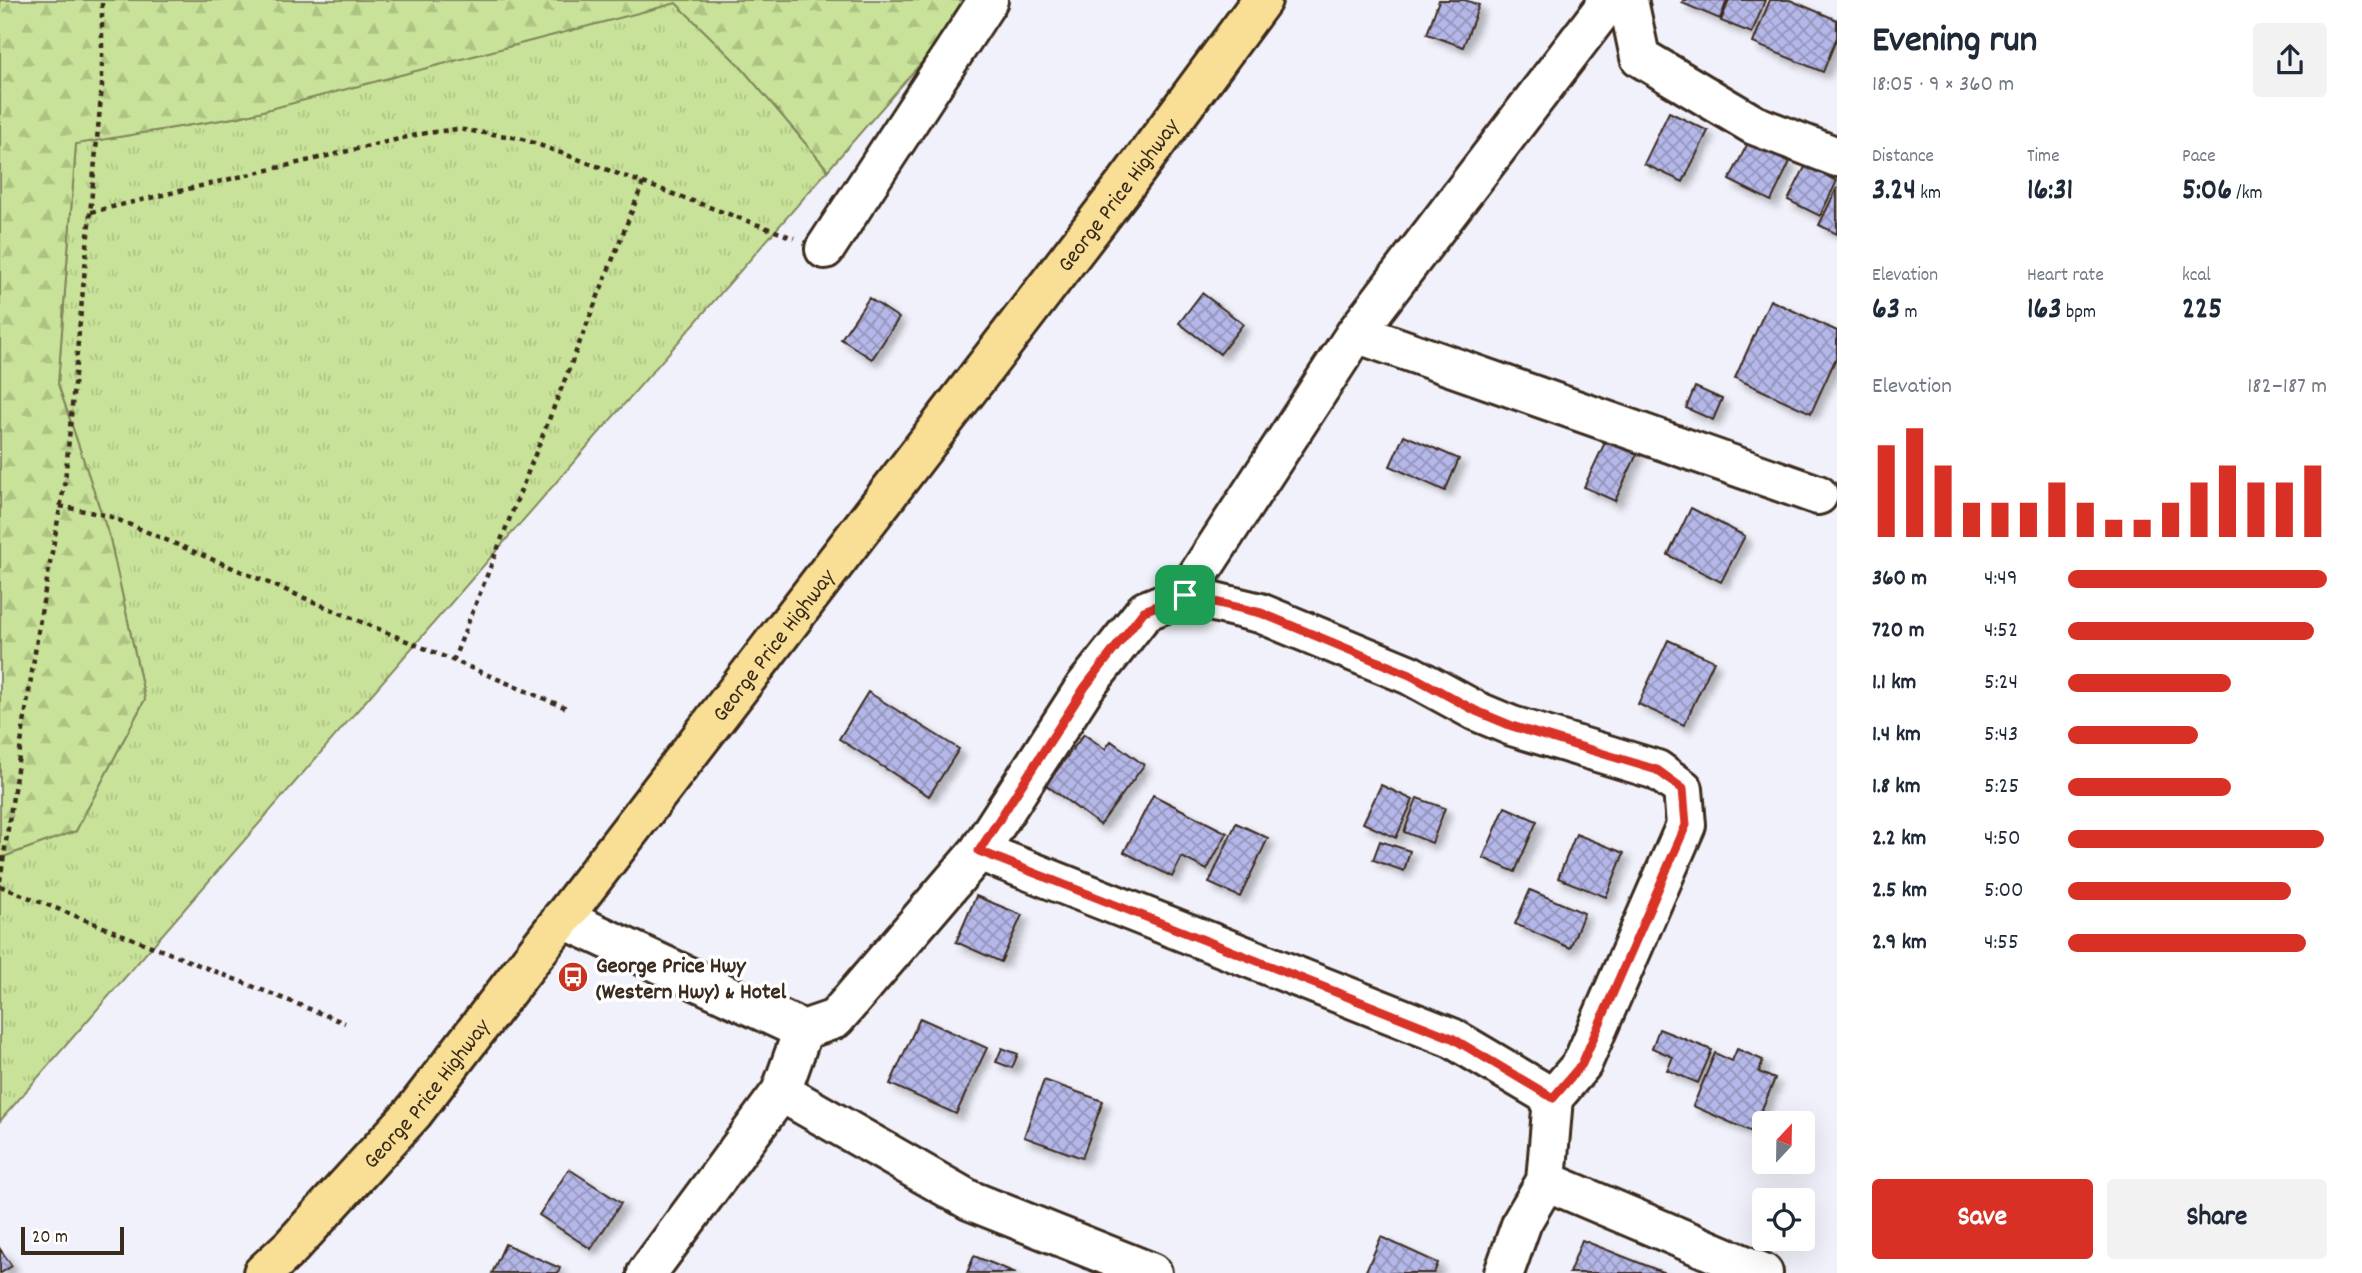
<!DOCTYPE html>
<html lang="en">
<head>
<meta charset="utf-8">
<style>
	body { margin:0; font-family:Dekko,sans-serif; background:#f2f2f3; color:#1f2937; height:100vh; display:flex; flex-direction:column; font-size:26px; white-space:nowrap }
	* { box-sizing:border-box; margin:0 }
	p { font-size:23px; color:#747a83 }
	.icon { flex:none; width:38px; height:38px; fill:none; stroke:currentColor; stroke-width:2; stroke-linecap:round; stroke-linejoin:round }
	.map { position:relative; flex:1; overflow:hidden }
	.details { display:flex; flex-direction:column; background:#fff; width:525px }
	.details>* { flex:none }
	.needle { width:46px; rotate:22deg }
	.buttons { position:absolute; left:1752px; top:1111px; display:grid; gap:14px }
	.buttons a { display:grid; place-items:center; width:63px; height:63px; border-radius:7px; background:#fff; box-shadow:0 7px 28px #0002; font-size:35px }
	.scale { position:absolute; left:21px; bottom:18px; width:103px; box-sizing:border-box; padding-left:7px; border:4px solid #3b2a1e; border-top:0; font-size:19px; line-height:24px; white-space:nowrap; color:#3b2a1e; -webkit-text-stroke:5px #fff; paint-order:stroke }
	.pin { position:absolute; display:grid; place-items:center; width:60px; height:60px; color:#fff; margin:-30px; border-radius:14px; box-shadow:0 4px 10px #0006 }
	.round { display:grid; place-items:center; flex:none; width:74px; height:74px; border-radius:7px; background:#f2f2f3 }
	.head { display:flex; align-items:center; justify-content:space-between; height:119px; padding:0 35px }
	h1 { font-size:38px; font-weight:700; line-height:52px }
	.stats { display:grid; grid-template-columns:repeat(3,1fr); gap:10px; height:119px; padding:7px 35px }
	.stats div { display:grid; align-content:center }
	.stats b { font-size:30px; font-weight:700 }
	.stats small { font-size:19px; font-weight:400 }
	.stats p { font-size:19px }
	.chart { height:196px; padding:14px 35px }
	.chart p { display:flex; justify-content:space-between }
	.chart svg { width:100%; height:126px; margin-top:7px; stroke:#d93025; stroke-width:6 }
	.primary-button { display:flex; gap:14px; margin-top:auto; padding:14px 35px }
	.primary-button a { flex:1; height:80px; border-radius:7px; background:#d93025; color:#fff; font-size:28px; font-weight:700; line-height:80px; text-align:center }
	.primary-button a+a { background:#f2f2f3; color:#1f2937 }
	ul { padding:0 35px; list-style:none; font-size:23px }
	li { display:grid; grid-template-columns:112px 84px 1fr; align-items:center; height:52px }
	li i { height:18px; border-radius:9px; background:#d93025 }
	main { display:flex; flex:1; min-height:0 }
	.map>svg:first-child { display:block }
	.grass { fill:url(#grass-tufts); stroke:#82865c; stroke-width:2 }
	.forest { fill:url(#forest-firs); stroke:#82865c; stroke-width:2 }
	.building { fill:url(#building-cross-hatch); stroke:#3b2a1e; stroke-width:2; filter:url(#shadow) }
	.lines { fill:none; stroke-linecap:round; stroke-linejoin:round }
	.minor-casing { stroke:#3b2a1e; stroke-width:44 }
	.trunk-casing { stroke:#3b2a1e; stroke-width:44 }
	.path { stroke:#3b2a1e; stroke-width:4.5; stroke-dasharray:5 5; stroke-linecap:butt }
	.minor { stroke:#fff; stroke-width:38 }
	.trunk { stroke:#f9df96; stroke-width:38 }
	.route-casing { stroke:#fff; stroke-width:14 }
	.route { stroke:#d93025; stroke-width:9 }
	.labels { text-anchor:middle; stroke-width:7; stroke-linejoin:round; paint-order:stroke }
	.street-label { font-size:23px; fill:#3b2a1e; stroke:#fff }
	.poi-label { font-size:23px; font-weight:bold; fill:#3b2a1e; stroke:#fff; text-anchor:start }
</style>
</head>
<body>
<main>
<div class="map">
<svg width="1837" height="1273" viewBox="0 0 1837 1273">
	<defs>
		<pattern id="grass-tufts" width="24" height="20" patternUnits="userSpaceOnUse" patternTransform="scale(1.75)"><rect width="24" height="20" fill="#c8e399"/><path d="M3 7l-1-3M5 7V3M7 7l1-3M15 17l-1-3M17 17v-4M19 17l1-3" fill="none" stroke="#adc383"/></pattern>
		<pattern id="forest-firs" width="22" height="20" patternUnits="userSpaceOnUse" patternTransform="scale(1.75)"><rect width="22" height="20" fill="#c8e399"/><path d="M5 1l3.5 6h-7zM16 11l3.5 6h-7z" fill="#adc383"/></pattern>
		<pattern id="building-cross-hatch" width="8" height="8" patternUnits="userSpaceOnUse" patternTransform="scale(1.75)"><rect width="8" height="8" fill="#b4b7e8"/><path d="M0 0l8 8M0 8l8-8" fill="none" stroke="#9495bb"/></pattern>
		<filter id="shadow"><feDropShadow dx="6" dy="6" stdDeviation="3.5" flood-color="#0004"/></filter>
	</defs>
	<rect width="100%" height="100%" fill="#f0f1fa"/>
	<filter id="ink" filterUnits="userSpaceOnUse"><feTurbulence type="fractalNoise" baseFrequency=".0143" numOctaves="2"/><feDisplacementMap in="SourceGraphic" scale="14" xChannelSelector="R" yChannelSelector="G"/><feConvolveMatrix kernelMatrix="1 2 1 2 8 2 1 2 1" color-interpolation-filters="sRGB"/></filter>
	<g filter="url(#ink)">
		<path class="grass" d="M676 3 740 66 828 170 0 1121V858L76 831 145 699 110 539 58 384 76 144 239 117Z"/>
		<path class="forest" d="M0 0H976L828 170 740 66 676 3 239 117 76 144 58 384 110 539 145 699 76 831 0 858Z"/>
		<path class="building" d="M1439 0H1465L1479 5 1463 47 1427 34Z
			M1683 0H1727L1720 19 1682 3Z
			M1729 0H1765L1752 33 1721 21Z
			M1770 0H1790L1837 20V37L1823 72 1753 43Z
			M1669 112 1708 131 1683 182 1644 164Z
			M1749 141 1790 162 1771 201 1729 180Z
			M1806 165 1837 181 1820 216 1788 200Z
			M1837 188V234L1819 225Z
			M1202 293 1243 324 1220 354 1179 323Z
			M869 298 899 318 872 359 841 339Z
			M1770 300 1837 331V356L1811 413 1735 378Z
			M1695 387 1722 399 1713 420 1686 408Z
			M1404 435 1459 459 1445 491 1390 466Z
			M1607 438 1638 452 1615 501 1584 487Z
			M1691 508 1745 536 1721 582 1668 555Z
			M1668 640 1714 661 1684 725 1638 704Z
			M868 692 959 749 929 796 839 739Z
			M1084 734 1105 749 1111 741 1144 765 1100 825 1046 785Z
			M1381 785 1413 800 1396 838 1363 823Z
			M1153 795 1227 833 1207 870 1182 857 1172 877 1124 852Z
			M1417 798 1445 808 1432 843 1404 832Z
			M1505 807 1537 821 1515 872 1483 858Z
			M1236 823 1268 838 1240 897 1209 883Z
			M1576 834 1624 853 1606 897 1558 878Z
			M1380 841 1410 851 1404 871 1373 860Z
			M1530 890 1584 913 1570 948 1515 924Z
			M976 896 1022 915 1001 962 956 942Z
			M920 1018 987 1048 956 1114 890 1084Z
			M1659 1029 1712 1050 1698 1083 1667 1070 1673 1057 1652 1048Z
			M1002 1048 1018 1054 1012 1068 996 1062Z
			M1737 1049 1763 1060 1759 1072 1775 1079 1752 1132 1693 1106 1715 1053 1732 1061Z
			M1044 1080 1103 1101 1082 1158 1024 1137Z
			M569 1169 621 1203 591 1249 539 1215Z
			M1381 1237 1438 1263 1434 1273H1365Z
			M1582 1240 1665 1273H1569Z
			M505 1244 560 1268 558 1273H492Z
			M0 1249 12 1266 1 1273H0Z
			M974 1256 1016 1273H967Z"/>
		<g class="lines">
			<g class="minor-casing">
				<path id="minor" d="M1628 0 1640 57 1754 125 1837 157
					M825 249 988 0
					M1356 333 1818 495
					M1185 595 1260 613 1410 675 1476 711 1512 726 1657 770 1683 789 1686 825 1582 1064 1553 1098 1546 1181 1522 1222 1504 1273
					M979 851 1452 1038 1553 1098
					M562 918 803 1030 835 1019 979 851 1085 687 1145 611 1185 595 1356 333 1610 0
					M781 1092 969 1200 1152 1273
					M1546 1181 1763 1273
					M647 1273 781 1092 803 1030"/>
			</g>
			<g class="trunk-casing">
				<g id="trunk">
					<path id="s1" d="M263 1273 291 1247 413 1113 1128 181 1262 0"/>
				</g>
			</g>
			<path class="path" d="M91 212 420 134 457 129 520 138 794 238
				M60 506 109 516 569 709
				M453 661 643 183
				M0 881 41 613 65 481 102 86V0
				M0 886 345 1023"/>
			<use href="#minor" class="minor"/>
			<use href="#trunk" class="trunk"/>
		</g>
	</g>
	<g class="lines" filter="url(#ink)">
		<g class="route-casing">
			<path id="route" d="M1185 595 1261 613 1410 675 1476 711 1512 726 1657 770 1683 789 1686 825 1582 1064 1553 1098 1452 1038 979 851 1085 687 1144 611Z"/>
		</g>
		<use href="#route" class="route"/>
	</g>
	<defs>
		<g id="bus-disc" transform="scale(1.575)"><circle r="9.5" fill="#c8321e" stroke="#fff"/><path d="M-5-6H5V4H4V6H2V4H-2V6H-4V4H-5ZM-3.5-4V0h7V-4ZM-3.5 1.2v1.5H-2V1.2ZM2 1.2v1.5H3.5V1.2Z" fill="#fff"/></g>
	</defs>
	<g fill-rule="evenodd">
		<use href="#bus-disc" x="573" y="977"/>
	</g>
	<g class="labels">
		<g class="street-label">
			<text dy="8" stroke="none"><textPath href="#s1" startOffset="1377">George Price Highway</textPath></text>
			<text dy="8" stroke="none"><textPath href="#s1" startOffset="810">George Price Highway</textPath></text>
			<text dy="8" stroke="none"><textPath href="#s1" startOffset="243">George Price Highway</textPath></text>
		</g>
		<g class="poi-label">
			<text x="596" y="972">George Price Hwy<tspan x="596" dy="26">(Western Hwy) &amp; Hotel</tspan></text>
		</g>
	</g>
</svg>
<div class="buttons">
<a><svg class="needle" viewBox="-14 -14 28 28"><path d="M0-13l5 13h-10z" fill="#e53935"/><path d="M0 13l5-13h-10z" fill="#747a83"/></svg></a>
<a><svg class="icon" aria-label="locate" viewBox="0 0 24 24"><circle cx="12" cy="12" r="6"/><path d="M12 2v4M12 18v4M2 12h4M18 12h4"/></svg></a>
</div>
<div class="scale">20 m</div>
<div class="pin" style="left:1185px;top:595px;background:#1e9e55"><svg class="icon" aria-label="arrive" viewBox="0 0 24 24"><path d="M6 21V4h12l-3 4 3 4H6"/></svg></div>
</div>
<section class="details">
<div class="head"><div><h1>Evening run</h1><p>18:05 · 9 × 360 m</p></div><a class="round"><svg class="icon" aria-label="share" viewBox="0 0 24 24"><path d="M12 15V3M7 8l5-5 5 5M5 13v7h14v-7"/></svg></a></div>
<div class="stats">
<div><p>Distance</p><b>3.24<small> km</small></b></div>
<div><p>Time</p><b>16:31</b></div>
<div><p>Pace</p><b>5:06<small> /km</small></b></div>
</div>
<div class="stats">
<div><p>Elevation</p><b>63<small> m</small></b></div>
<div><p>Heart rate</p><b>163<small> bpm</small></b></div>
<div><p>kcal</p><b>225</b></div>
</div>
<div class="chart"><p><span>Elevation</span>182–187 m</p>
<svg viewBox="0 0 160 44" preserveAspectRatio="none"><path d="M5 44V12M15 44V6M25 44V19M35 44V32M45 44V32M55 44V32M65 44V25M75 44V32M85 44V38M95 44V38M105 44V32M115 44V25M125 44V19M135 44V25M145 44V25M155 44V19"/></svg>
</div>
<ul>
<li><b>360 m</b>4:49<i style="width:100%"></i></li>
<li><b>720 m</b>4:52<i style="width:95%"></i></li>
<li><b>1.1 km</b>5:24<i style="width:63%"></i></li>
<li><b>1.4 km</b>5:43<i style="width:50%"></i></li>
<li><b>1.8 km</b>5:25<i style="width:63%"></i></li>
<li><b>2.2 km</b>4:50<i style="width:99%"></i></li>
<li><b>2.5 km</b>5:00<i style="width:86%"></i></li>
<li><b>2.9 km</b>4:55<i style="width:92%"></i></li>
</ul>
<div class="primary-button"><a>Save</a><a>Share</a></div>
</section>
</main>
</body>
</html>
